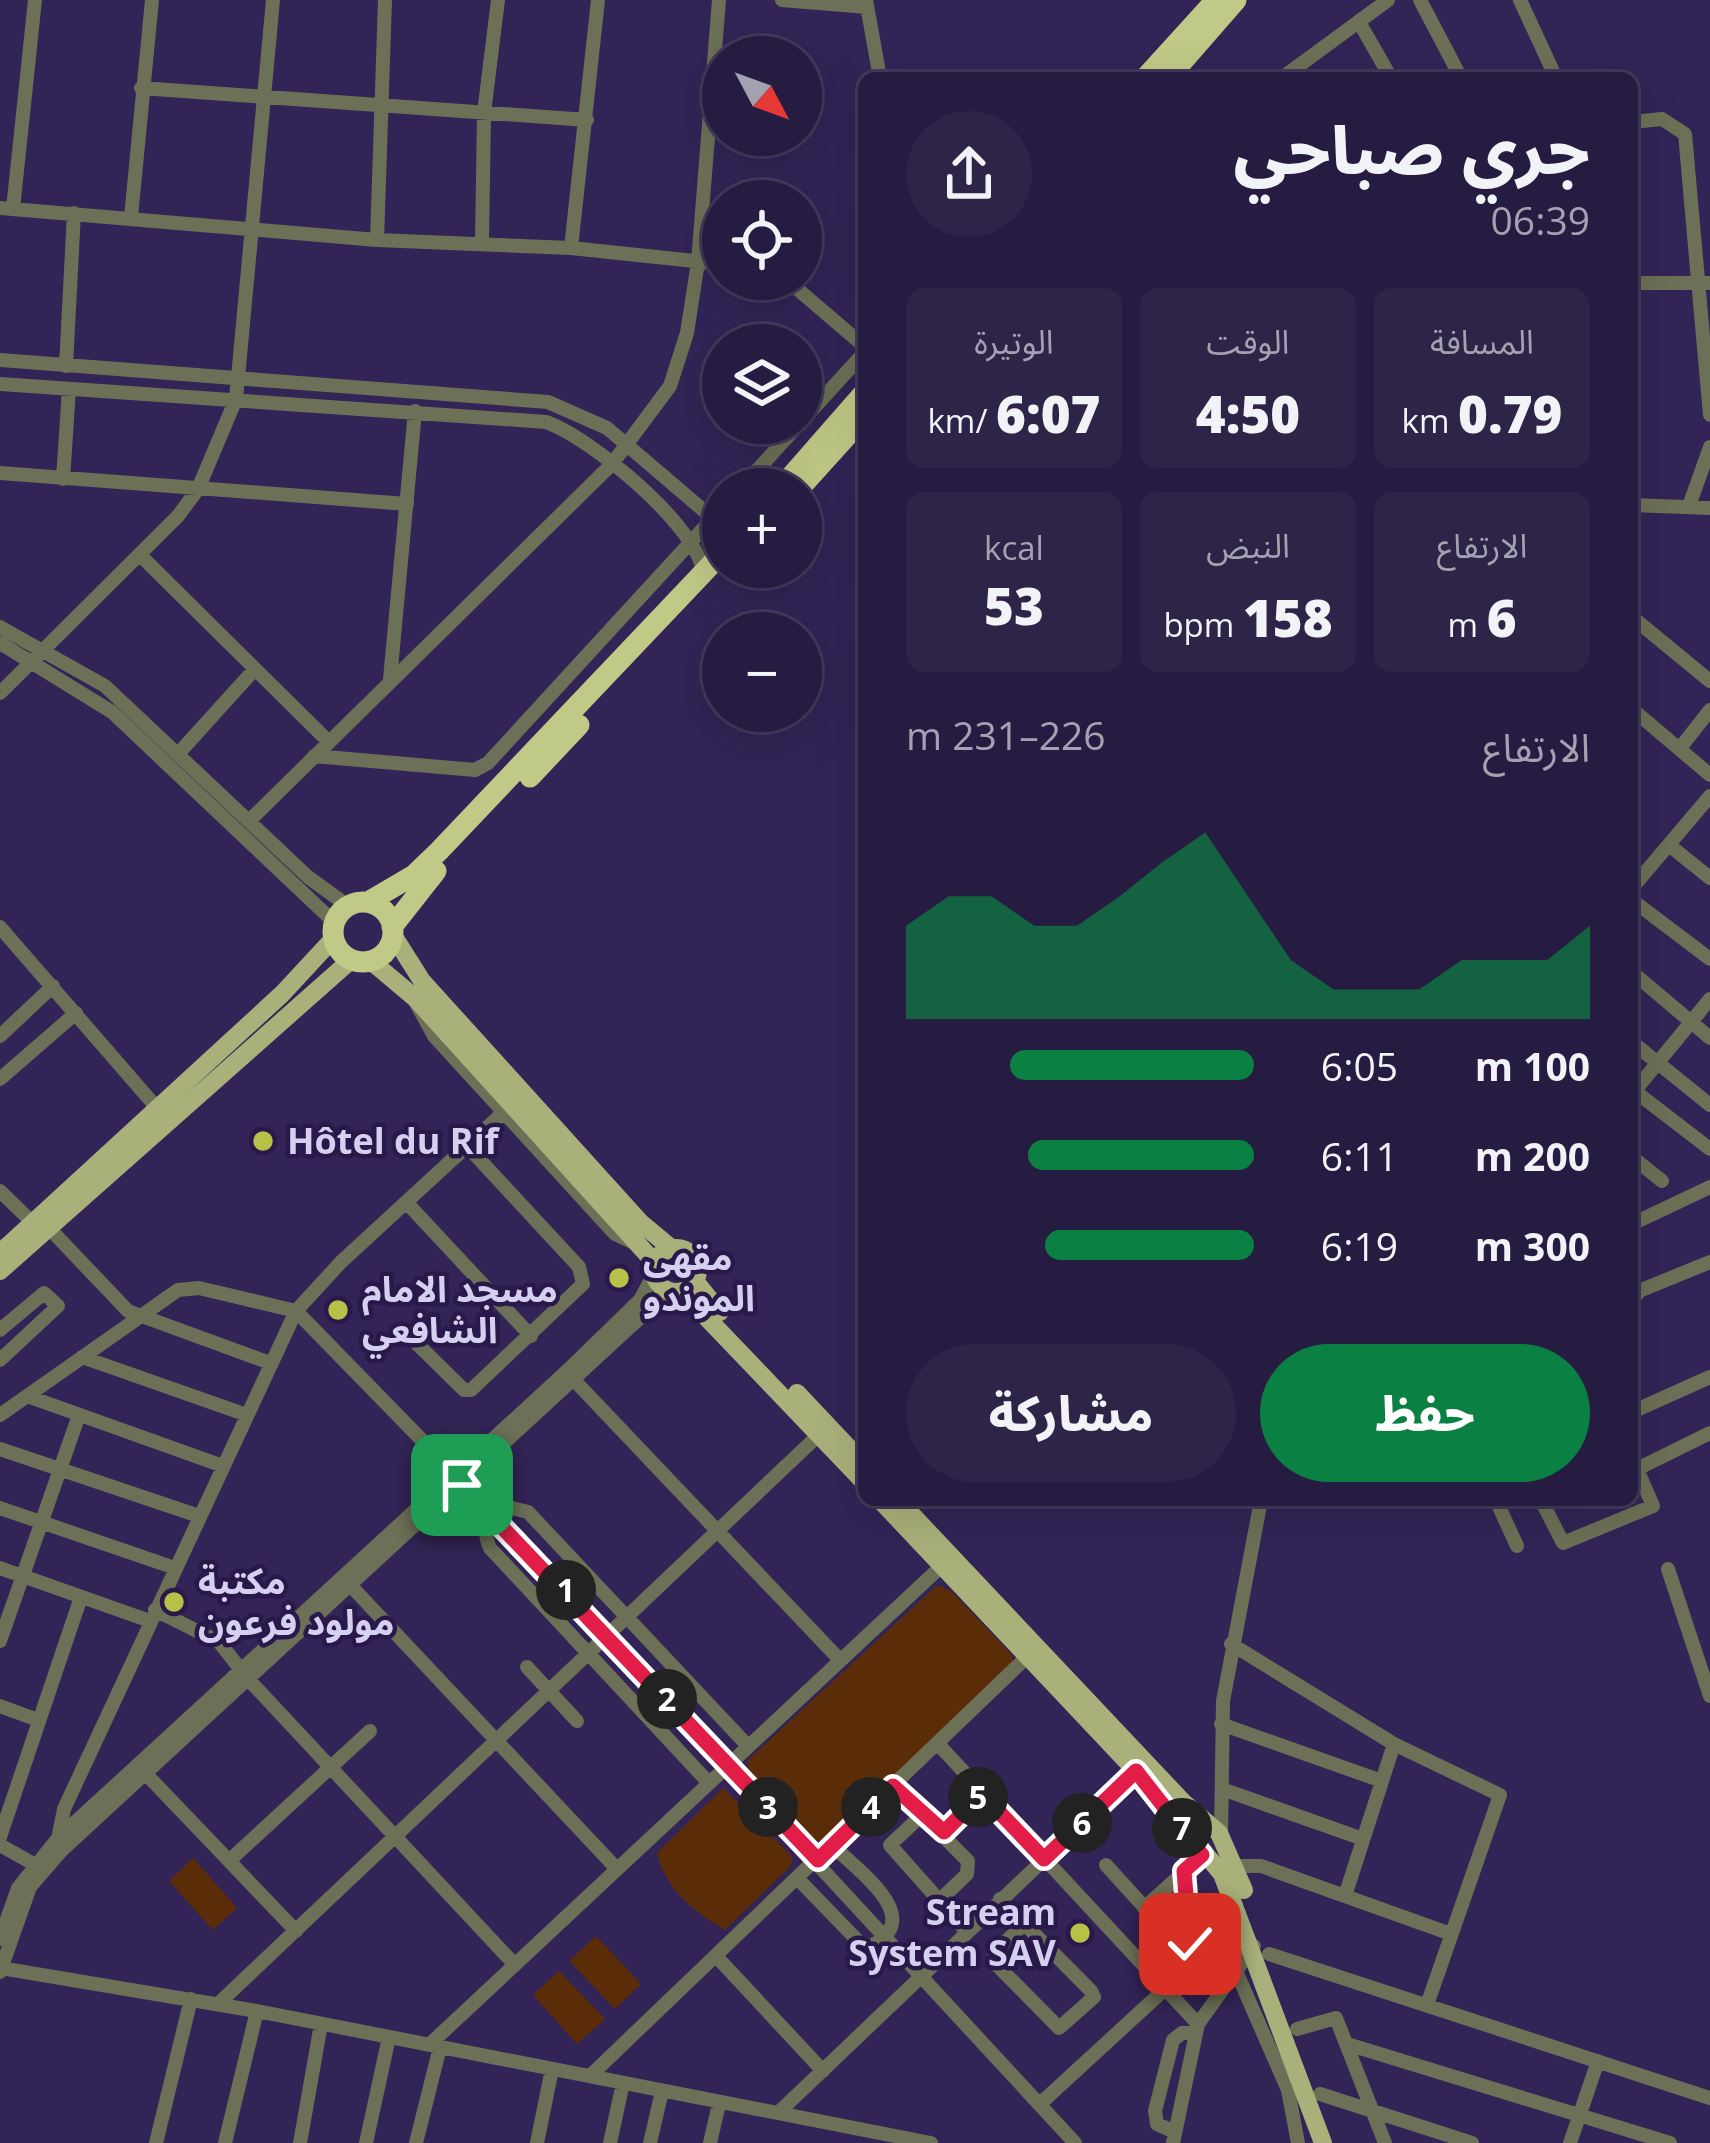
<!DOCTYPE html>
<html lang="ar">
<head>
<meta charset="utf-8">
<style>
	body { margin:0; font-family:"Open Sans","Noto Sans Arabic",sans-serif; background:#2e2447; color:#f1f3f6; direction:rtl; height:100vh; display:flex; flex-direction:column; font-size:45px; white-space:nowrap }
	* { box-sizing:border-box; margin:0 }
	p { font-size:39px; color:#a4a1b1 }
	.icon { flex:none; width:66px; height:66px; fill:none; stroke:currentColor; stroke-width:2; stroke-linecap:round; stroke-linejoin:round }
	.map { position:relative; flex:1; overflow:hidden; direction:ltr }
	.details { position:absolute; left:858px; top:72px; width:780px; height:1434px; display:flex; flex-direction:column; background:#261b40; border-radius:18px; box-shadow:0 12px 48px #0002,0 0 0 3px #423959; direction:rtl }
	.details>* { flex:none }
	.needle { width:78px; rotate:131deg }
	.controls { position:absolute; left:702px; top:36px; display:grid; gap:24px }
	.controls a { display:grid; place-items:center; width:120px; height:120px; border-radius:50%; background:#261b40; box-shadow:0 12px 48px #0002,0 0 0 3px #423959; font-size:60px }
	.pin { position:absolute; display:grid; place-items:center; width:102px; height:102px; color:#fff; margin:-51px; border-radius:24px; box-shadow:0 6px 18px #0006 }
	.km { position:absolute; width:60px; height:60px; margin:-30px; border-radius:50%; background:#222; color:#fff; font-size:33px; line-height:60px; text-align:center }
	.round { display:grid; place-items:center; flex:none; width:126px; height:126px; border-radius:63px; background:#2e2447 }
	.headline { display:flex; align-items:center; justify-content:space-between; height:204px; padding:0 48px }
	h1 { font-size:66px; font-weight:800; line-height:90px }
	.figures { display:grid; grid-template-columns:repeat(3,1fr); gap:18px; height:204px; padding:12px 48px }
	.figures div { display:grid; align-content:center; border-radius:18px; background:#2e2447; text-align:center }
	.figures b { font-size:51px; font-weight:800 }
	.figures small { font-size:33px; font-weight:400 }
	.figures p { font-size:33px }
	.chart { height:336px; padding:24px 48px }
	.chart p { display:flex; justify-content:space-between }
	.chart svg { width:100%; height:216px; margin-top:12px; fill:#0b8043; opacity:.7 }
	.button { display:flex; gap:24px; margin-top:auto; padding:24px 48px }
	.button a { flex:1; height:138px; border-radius:72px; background:#0b8043; color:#fff; font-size:48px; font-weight:800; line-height:138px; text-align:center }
	.button a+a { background:#2e2447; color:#f1f3f6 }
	ul { padding:0 48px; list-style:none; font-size:39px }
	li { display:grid; grid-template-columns:192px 144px 1fr; align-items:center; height:90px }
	li i { height:30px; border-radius:15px; background:#0b8043 }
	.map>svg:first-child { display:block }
	.green { fill:#5a2d08 }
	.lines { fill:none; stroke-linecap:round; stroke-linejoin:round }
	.minor { stroke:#6c7056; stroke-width:14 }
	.major { stroke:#a9b07a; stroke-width:18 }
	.highway { stroke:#c1c987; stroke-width:21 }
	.route-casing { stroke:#fff; stroke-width:24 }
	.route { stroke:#e11d48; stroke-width:15 }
	.poi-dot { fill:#b6c148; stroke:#29194a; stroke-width:4.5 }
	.labels { text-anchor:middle; stroke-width:9; stroke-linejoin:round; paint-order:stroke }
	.poi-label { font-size:36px; font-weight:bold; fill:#d6d0f0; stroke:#29194a; text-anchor:start }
</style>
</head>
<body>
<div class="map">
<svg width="1710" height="2143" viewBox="0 0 1710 2143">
	<rect width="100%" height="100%" fill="#322456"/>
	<path class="green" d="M937 1585 951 1591 1012 1655 1013 1667 830 1838 812 1842 749 1770 747 1761Z
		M723 1788 792 1856 791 1866 725 1930C694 1912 666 1890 657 1853Z
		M193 1858 237 1908 213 1930 169 1881Z
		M596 1936 641 1984 615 2009 569 1961Z
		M559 1971 605 2019 577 2044 533 1995Z"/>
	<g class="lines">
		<path class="minor" d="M782 0 867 7
			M866 0 880 78
			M1420 0 1461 78
			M1520 0 1556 78
			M1359 22 1391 78
			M1282 78 1388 0
			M141 88 587 120
			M1632 122 1662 119 1685 134 1710 415
			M0 208 377 240 571 248 598 0
			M13 209 35 0
			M131 217 152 0
			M377 240 385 0
			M482 244 484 113 498 0
			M571 248 723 264
			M778 279 795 287 864 346
			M1632 283H1710
			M0 360 548 402 607 428 723 527
			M66 366 74 213
			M0 384 546 422C590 437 699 527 703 573
			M801 422 864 353
			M0 473 407 504
			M63 479 69 389
			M740 489 800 423
			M1632 505 1710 508
			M1689 506 1710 447
			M140 555 328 741
			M1632 617 1710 681
			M0 627 105 686 308 877 348 906
			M0 643 112 712 334 922
			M390 679 415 411
			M0 693 178 516 198 489 236 399 273 0
			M1632 709 1710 775
			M1680 748 1710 710
			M178 754 255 669
			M314 756 475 770 488 763 723 507
			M249 821 612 464 670 386 687 333 698 262 719 0
			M1669 845 1710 878
			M1632 888 1710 796
			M1632 900 1710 959
			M0 927 157 1108
			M1632 972 1710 1038
			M416 1003 434 1036 615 1234 632 1242
			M0 1036 53 986
			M1632 1042 1710 1105
			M0 1079 76 1013
			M1632 1089 1710 1149
			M1632 1094 1710 999
			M1632 1157 1662 1181
			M0 1191 33 1223
			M406 1202 531 1336
			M1632 1224 1710 1187
			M49 1228 128 1311 270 1363
			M1632 1302 1639 1291 1710 1262
			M0 1330 44 1293 58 1306 0 1360
			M405 1332 464 1390H471L583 1284 579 1267 467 1146
			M82 1357 247 1415
			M574 1380 840 1660
			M27 1396 223 1466
			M1632 1412 1710 1377
			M0 1415 178 1290 199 1288 296 1311 493 1513 1075 2143
			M0 1449 199 1516
			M1496 1500 1517 1546
			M1541 1500 1563 1543 1653 1506 1637 1469 1710 1433
			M0 1508 175 1568
			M0 1568 150 1621
			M1668 1569 1710 1696
			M352 1587 617 1869
			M155 1610 219 1642 249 1680 515 1965
			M0 1641 79 1415
			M1231 1644 1394 1744 1500 1795 1427 2005
			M527 1667 577 1721
			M0 1706 38 1720
			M1221 1724 1382 1781
			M937 1743 1198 2024
			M146 1774 296 1931
			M709 1783 490 1548C482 1530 486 1514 504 1506L528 1512 748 1746
			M893 1786 968 1861 967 1874 938 1902
			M1222 1789 1363 1839
			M924 1813 890 1845 967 1932
			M943 1832 982 1794
			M0 1837 81 1597
			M1221 1837 1223 1701 1261 1500
			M58 1839 64 1809 296 1311 341 1262 504 1112
			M0 1845 39 1867
			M230 1860 370 1731
			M1106 1865 1186 1953 1190 1944 1184 1871
			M1234 1866H1261L1451 1934
			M798 1879 859 1942 871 1946C927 1918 858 1871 832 1845
			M1345 1896 1394 1744
			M1000 1899 1091 1991 1094 1997 1059 2028 993 1961 995 1952 1025 1923
			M1144 1908 1203 1855
			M0 1939 18 1888 58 1838 567 1371 640 1300 654 1274
			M1269 1954 1710 2098
			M716 1956 823 2071
			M0 1968 257 2011 931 2143
			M1236 1971 1288 2090 1298 2143
			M0 1972 30 1887 62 1850 669 1291
			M218 2004 825 1429
			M1297 2029 1336 2018 1385 2143
			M1347 2044 1670 2143
			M429 2045 947 1561
			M590 2076 1032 1652
			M1320 2094 1472 2143
			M1041 2103 1165 1989
			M779 2112 1140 1768
			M1175 2132 1157 2124 1155 2111 1173 2040 1182 2033H1194
			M156 2143 191 1999
			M225 2143 257 2011
			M300 2143 321 2024
			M366 2143 389 2037
			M416 2143 440 2047
			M537 2143 552 2069
			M610 2143 623 2083
			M650 2143 662 2091
			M710 2143 719 2104
			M1173 2143 1198 2024 1254 1946
			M1570 2143 1598 2061"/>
		<path class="major" d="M393 935 422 981 641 1223 671 1248
			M371 961 415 998 655 1263
			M654 1270a22 22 0 1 1 44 0a22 22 0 1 1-44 0Z
			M0 1253 282 994 333 939
			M0 1271 351 960
			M696 1282 720 1312
			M682 1292 864 1482
			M797 1393 864 1464
			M880 1500 1136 1771 1222 1874 1323 2143
			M898 1500 1183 1802 1219 1833 1244 1890"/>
		<path class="highway" d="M1145 78 1216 0
			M1168 78 1236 0
			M780 489 864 393
			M799 489 864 417
			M530 777 579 725
			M333 932a30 30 0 1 1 60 0a30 30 0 1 1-60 0Z
			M368 902 414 875 439 851 723 552
			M392 927 436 871"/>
	</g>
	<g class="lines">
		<g class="route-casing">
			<path id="route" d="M462 1485 818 1860 893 1786 944 1832 982 1794 1044 1859 1136 1771 1202 1855 1184 1871 1190 1944"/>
		</g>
		<use href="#route" class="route"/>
	</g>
	<g class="poi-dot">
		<circle cx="263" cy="1141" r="12"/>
		<circle cx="619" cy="1278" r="12"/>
		<circle cx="338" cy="1310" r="12"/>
		<circle cx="174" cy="1602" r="12"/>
		<circle cx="1080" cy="1933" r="12"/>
	</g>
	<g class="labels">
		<g class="poi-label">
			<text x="287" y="1154">Hôtel du Rif</text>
			<text x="643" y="1270">مقهى<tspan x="643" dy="41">الموندو</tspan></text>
			<text x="362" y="1302">مسجد الامام<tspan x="362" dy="41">الشافعي</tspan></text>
			<text x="198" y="1594">مكتبة<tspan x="198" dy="41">مولود فرعون</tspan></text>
			<text x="1056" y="1925" text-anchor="end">Stream<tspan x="1056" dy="41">System SAV</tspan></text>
		</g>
	</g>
</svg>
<div class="controls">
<a><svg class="needle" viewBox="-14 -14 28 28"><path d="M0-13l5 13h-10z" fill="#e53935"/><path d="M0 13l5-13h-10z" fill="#a4a1b1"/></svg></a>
<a><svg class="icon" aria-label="locate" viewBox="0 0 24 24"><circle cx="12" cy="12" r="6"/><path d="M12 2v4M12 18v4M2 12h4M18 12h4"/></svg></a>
<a><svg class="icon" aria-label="layers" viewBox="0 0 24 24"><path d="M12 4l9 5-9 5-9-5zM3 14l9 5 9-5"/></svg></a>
<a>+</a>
<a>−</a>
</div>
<div class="pin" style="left:462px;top:1485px;background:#1e9e55"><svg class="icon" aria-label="arrive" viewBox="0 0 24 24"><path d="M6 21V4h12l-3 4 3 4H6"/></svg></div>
<div class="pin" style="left:1190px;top:1944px;background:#d93025"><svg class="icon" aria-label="check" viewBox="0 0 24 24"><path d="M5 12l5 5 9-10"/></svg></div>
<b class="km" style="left:566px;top:1590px">1</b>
<b class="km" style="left:667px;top:1699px">2</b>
<b class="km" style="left:768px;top:1807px">3</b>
<b class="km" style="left:871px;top:1807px">4</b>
<b class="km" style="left:978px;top:1797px">5</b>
<b class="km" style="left:1082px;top:1823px">6</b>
<b class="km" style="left:1182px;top:1828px">7</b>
<section class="details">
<div class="headline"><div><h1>جري صباحي</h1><p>06:39</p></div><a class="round"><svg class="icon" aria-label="share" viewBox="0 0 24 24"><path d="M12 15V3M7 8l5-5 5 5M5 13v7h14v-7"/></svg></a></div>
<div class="figures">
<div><p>المسافة</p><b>0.79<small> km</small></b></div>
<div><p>الوقت</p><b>4:50</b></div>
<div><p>الوتيرة</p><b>6:07<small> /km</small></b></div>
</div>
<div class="figures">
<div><p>الارتفاع</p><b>6<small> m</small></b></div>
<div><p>النبض</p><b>158<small> bpm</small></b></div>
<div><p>kcal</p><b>53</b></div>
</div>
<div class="chart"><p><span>الارتفاع</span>226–231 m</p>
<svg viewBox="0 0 160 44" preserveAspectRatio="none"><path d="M0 44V25L10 19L20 19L30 25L40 25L50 19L60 12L70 6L80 19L90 32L100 38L110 38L120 38L130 32L140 32L150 32L160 25V44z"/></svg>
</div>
<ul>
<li><b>100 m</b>6:05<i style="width:70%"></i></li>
<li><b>200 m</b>6:11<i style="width:65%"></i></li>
<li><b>300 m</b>6:19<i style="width:60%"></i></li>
</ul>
<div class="button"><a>حفظ</a><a>مشاركة</a></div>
</section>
</div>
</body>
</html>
